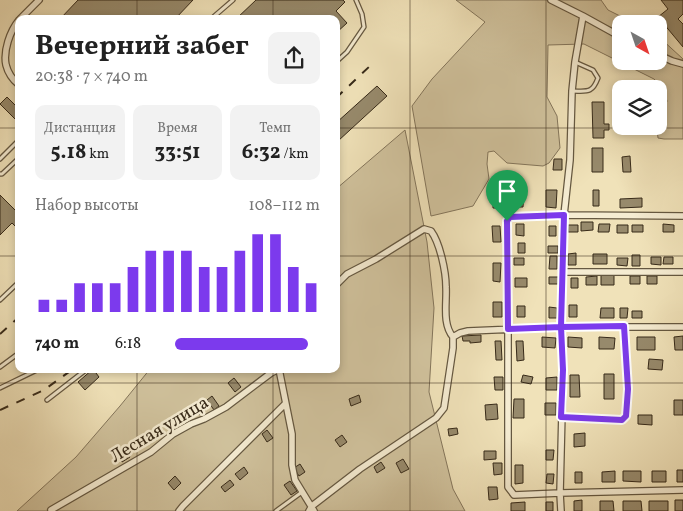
<!DOCTYPE html>
<html lang="ru">
<head>
<meta charset="utf-8">
<style>
	body { margin:0; font-family:Vollkorn,serif; background:#f2f2f2; color:#222; height:100vh; display:flex; flex-direction:column; font-size:19px; white-space:nowrap }
	* { box-sizing:border-box; margin:0 }
	p { font-size:16px; color:#767676 }
	.icon { flex:none; width:28px; height:28px; fill:none; stroke:currentColor; stroke-width:2; stroke-linecap:round; stroke-linejoin:round }
	.map { position:relative; flex:1; overflow:hidden }
	.drawer { position:absolute; left:15px; top:15px; width:325px; height:358px; display:flex; flex-direction:column; background:#fff; border-radius:10px; box-shadow:0 2px 8px #0003 }
	.drawer>* { flex:none }
	.needle { width:32px; rotate:140deg }
	.fabs { position:absolute; left:612px; top:15px; display:grid; gap:10px }
	.fabs a { display:grid; place-items:center; width:55px; height:55px; border-radius:10px; background:#fff; box-shadow:0 2px 8px #0003; font-size:25px }
	.pin { position:absolute; display:grid; place-items:center; width:42px; height:42px; color:#fff; margin:-51px -21px; border-radius:50% 50% 50% 0; rotate:-45deg; box-shadow:0 0 5px #0007 }
	.pin .icon { rotate:45deg }
	.round { display:grid; place-items:center; flex:none; width:52px; height:52px; border-radius:10px; background:#f2f2f2 }
	.overview { display:flex; align-items:center; justify-content:space-between; height:85px; padding:0 20px }
	h1 { font-size:28px; font-weight:700; line-height:38px }
	.figures { display:grid; grid-template-columns:repeat(3,1fr); gap:8px; height:85px; padding:5px 20px }
	.figures div { display:grid; align-content:center; border-radius:10px; background:#f2f2f2; text-align:center }
	.figures b { font-size:21px; font-weight:700 }
	.figures small { font-size:14px; font-weight:400 }
	.figures p { font-size:14px }
	.chart { height:140px; padding:10px 20px }
	.chart p { display:flex; justify-content:space-between }
	.chart svg { width:100%; height:90px; margin-top:5px; stroke:#7c3aed; stroke-width:6 }
	ul { padding:0 20px; list-style:none; font-size:16px }
	li { display:grid; grid-template-columns:80px 60px 1fr; align-items:center; height:38px }
	li i { height:12px; border-radius:6px; background:#7c3aed }
	.map>svg:first-child { display:block }
	.green { fill:#d1c39e; stroke:#84765c }
	.building { fill:#978a6c; stroke:#372a19 }
	.lines { fill:none; stroke-linecap:round; stroke-linejoin:round }
	.service-casing { stroke:#655841; stroke-width:5.5 }
	.minor-casing { stroke:#655841; stroke-width:8 }
	.service { stroke:#f5ecd2; stroke-width:3 }
	.minor { stroke:#f5ecd2; stroke-width:5.5 }
	.rail { stroke:#372a19; stroke-width:2; stroke-dasharray:9 9; stroke-linecap:butt }
	.route-casing { stroke:#fff; stroke-width:10 }
	.route { stroke:#7c3aed; stroke-width:6 }
	.grid { fill:none; stroke:#372a19; stroke-width:1; stroke-opacity:0.55 }
	.labels { text-anchor:middle; stroke-width:5; stroke-linejoin:round; paint-order:stroke }
	.street-label { font-size:18px; fill:#372a19; stroke:#f5ecd2 }
</style>
</head>
<body>
<div class="map">
<svg width="683" height="511" viewBox="0 0 683 511">
	<rect width="100%" height="100%" fill="#f0e2b9"/>
	<filter id="stains"><feTurbulence type="fractalNoise" baseFrequency=".004" numOctaves="4"/><feColorMatrix values="0 0 0 0 .2 0 0 0 0 .09 0 0 0 0 .02 0 0 0 .5 -.17"/></filter>
	<radialGradient id="worn" r=".72"><stop offset=".6" stop-color="#630" stop-opacity="0"/><stop offset="1" stop-color="#630" stop-opacity=".3"/></radialGradient>
	<path class="green" d="M456 0H601L608 10 636 24H621V61H659V37L683 59V139H664L658 138 657 129 667 101 663 88 654 79 584 44 548 45 547 97 557 116 560 148 549 163 543 166 507 163 494 151 488 152 487 164 489 179 473 206 431 216 412 106 432 79 485 22Z
		M405 130 427 242 434 308 429 392 453 489 465 511H17L76 457 120 406 150 369H336V189Z"/>
	<path class="building" d="M78 0H193L175 19H60Z
		M256 0H343L345 2 336 11 347 23 336 33V19H236Z
		M661 0H683V14L678 19 683 24V47L658 17 668 9Z
		M377 86 387 96 338 141 336 139V123Z
		M7 97 19 109V123L0 104Z
		M592 102H604V124H609V130H604V138H593Z
		M592 148H603V172H592Z
		M630 156 631 172H623L622 157Z
		M554 159H562V170H553Z
		M517 190 524 191 523 207H516Z
		M546 190H557L556 208 546 207Z
		M593 190H599V206H593Z
		M0 195 19 214V225L16 227 12 223 0 235Z
		M493 197H501V208H493Z
		M642 198V207L620 208V199Z
		M581 222H593V230L581 231Z
		M516 224H524V236L516 235Z
		M599 224H610L609 232H598Z
		M663 224 674 225V232H663Z
		M568 225H578V232H568Z
		M617 225H628V233H617Z
		M632 225H643V232H632Z
		M492 226H500L501 242H493Z
		M549 226H556V236H549Z
		M518 243H525V253H518Z
		M548 246H558V253H548Z
		M576 253V265H568V254Z
		M593 254H607V264H593Z
		M632 255H640V266H632Z
		M550 256H557V269H549Z
		M651 257H661V265L651 264Z
		M664 257H673V264H663Z
		M514 258H524V265H514Z
		M617 258H628L627 266 617 265Z
		M493 263H501L500 282 493 281Z
		M601 275H614V285H601Z
		M597 276V285H586V277Z
		M630 276H640V284H630Z
		M647 276H657V284H647Z
		M549 277H559L558 284H549Z
		M515 278H527V287H515Z
		M571 278H578V288H571Z
		M493 302H502V317H493Z
		M569 305H577V317H569Z
		M517 306H525V317H517Z
		M549 307 557 308V318H549Z
		M601 308H614V318H600Z
		M620 308H628L627 318H620Z
		M632 311H642V318H632Z
		M481 335V342L470 343V341H463L462 336Z
		M683 336V350H675L674 337Z
		M542 337 556 338 555 348 542 347Z
		M568 337 582 338V348L568 347Z
		M599 337 615 338 614 349H599Z
		M637 337H655V350H637Z
		M495 341H501L502 360H496Z
		M516 341H523L524 360 517 361Z
		M649 359 663 360 662 370 648 369Z
		M93 369 99 377 85 390 78 382Z
		M604 374H614V399H604Z
		M523 375 533 377 531 384 521 382Z
		M570 375H579L580 397H570Z
		M494 377H503V390H495Z
		M557 377V390H546V378Z
		M234 378 241 387 235 392 228 383Z
		M359 395 361 402 351 406 349 399Z
		M212 396 219 406 214 410 207 400Z
		M514 399H524V418H513Z
		M674 400H683V415H674Z
		M203 402 208 408 199 415 194 409Z
		M545 403H556V415H545Z
		M497 404 498 419 486 420 485 405Z
		M638 415H652V425L638 424Z
		M457 428 458 434 449 436 448 429Z
		M267 430 273 438 267 442 262 434Z
		M585 433V446L574 447V434Z
		M342 435 347 442 340 447 335 440Z
		M546 450H554L553 460H546Z
		M126 451 130 457 122 462 118 456Z
		M484 451H496V459L484 460Z
		M403 459 409 469 401 473 396 463Z
		M381 462 385 468 377 473 374 467Z
		M493 463H502V474L494 475Z
		M300 464 305 472 299 476 294 468Z
		M515 465H523V483L515 484Z
		M244 467 248 473 240 480 235 474Z
		M677 470H683V482H677Z
		M615 471V482H602V472Z
		M623 471H641V482L623 481Z
		M652 471H666V482H652Z
		M575 472H582V483H575Z
		M547 474H554L553 484 546 483Z
		M175 476 181 483 174 490 168 483Z
		M230 480 234 485 225 492 221 487Z
		M290 481 297 491 291 495 284 485Z
		M488 487H497L498 499 489 500Z
		M582 500V511H574V501Z
		M675 500H683V511H675Z
		M600 501H613L614 511H600Z
		M623 501H641L642 511H623Z
		M649 501H668V511H649Z
		M525 502V511H511V503Z
		M546 502H553V511H546Z"/>
	<g class="lines">
		<g class="service-casing">
			<path id="service" d="M211 19 233 0
				M336 62 347 52 364 27 362 14 356 0
				M572 91C587 91 592 94 598 78L593 70 575 62
				M0 159 19 140
				M0 174H2L19 158
				M0 300 19 282
				M0 367 19 353
				M0 388 39 369
				M47 400 87 369
				M276 511 302 492"/>
		</g>
		<g class="minor-casing">
			<path id="minor" d="M551 0 583 16 575 62 572 91 570 160 564 215 561 327 563 371 560 493 561 511
				M583 16 621 37
				M20 19 39 0
				M19 20C10 31 3 51 6 65 8 73 13 80 19 85
				M659 55 672 61 683 64
				M683 216 564 215 511 217 507 221 508 329V487L514 495 560 493 683 490
				M562 272H683
				M336 285 347 274 376 259 424 229 431 231C440 243 446 272 446 287 447 303 442 324 453 337
				M279 369 292 434V465L295 480 314 511
				M561 417 622 420 626 416 628 389 624 326
				M51 510 151 452 173 434 191 424 204 419 226 407 271 373 279 369
				M179 511 183 506 285 404
				M309 511 312 506 360 469 436 418 444 408 453 348V337L460 333 468 331 561 327H683"/>
		</g>
		<use href="#service" class="service"/>
		<use href="#minor" class="minor"/>
		<path class="rail" d="M336 98 371 65
			M0 334 19 317
			M0 410 44 390 73 369"/>
	</g>
	<g class="lines">
		<g class="route-casing">
			<path id="route" d="M507 221 508 329 561 327 624 326 628 389 626 416 622 420 561 417 563 370 561 327 564 215 510 217 507 221"/>
		</g>
		<use href="#route" class="route"/>
	</g>
	<path class="grid" d="M137 0V19M273 0V19M410 0V511M546 0V511M0 128H19M336 128H683M0 256H19M336 256H683M137 369V511M273 369V511M0 383H683"/>
	<g class="labels">
		<g class="street-label">
			<text transform="translate(159 429) rotate(-31)" y="6">Лесная улица</text>
		</g>
	</g>
	<rect width="100%" height="100%" filter="url(#stains)"/>
	<rect width="100%" height="100%" fill="url(#worn)"/>
</svg>
<div class="fabs">
<a><svg class="needle" viewBox="-14 -14 28 28"><path d="M0-13l5 13h-10z" fill="#e53935"/><path d="M0 13l5-13h-10z" fill="#767676"/></svg></a>
<a><svg class="icon" aria-label="layers" viewBox="0 0 24 24"><path d="M12 4l9 5-9 5-9-5zM3 14l9 5 9-5"/></svg></a>
</div>
<div class="pin" style="left:507px;top:221px;background:#1e9e55"><svg class="icon" aria-label="arrive" viewBox="0 0 24 24"><path d="M6 21V4h12l-3 4 3 4H6"/></svg></div>
<section class="drawer">
<div class="overview"><div><h1>Вечерний забег</h1><p>20:38 · 7 × 740 m</p></div><a class="round"><svg class="icon" aria-label="share" viewBox="0 0 24 24"><path d="M12 15V3M7 8l5-5 5 5M5 13v7h14v-7"/></svg></a></div>
<div class="figures">
<div><p>Дистанция</p><b>5.18<small> km</small></b></div>
<div><p>Время</p><b>33:51</b></div>
<div><p>Темп</p><b>6:32<small> /km</small></b></div>
</div>
<div class="chart"><p><span>Набор высоты</span>108–112 m</p>
<svg viewBox="0 0 160 44" preserveAspectRatio="none"><path d="M5 44V38M15 44V38M25 44V30M35 44V30M45 44V30M55 44V22M65 44V14M75 44V14M85 44V14M95 44V22M105 44V22M115 44V14M125 44V6M135 44V6M145 44V22M155 44V30"/></svg>
</div>
<ul>
<li><b>740 m</b>6:18<i style="width:92%"></i></li>
</ul>
</section>
</div>
</body>
</html>
